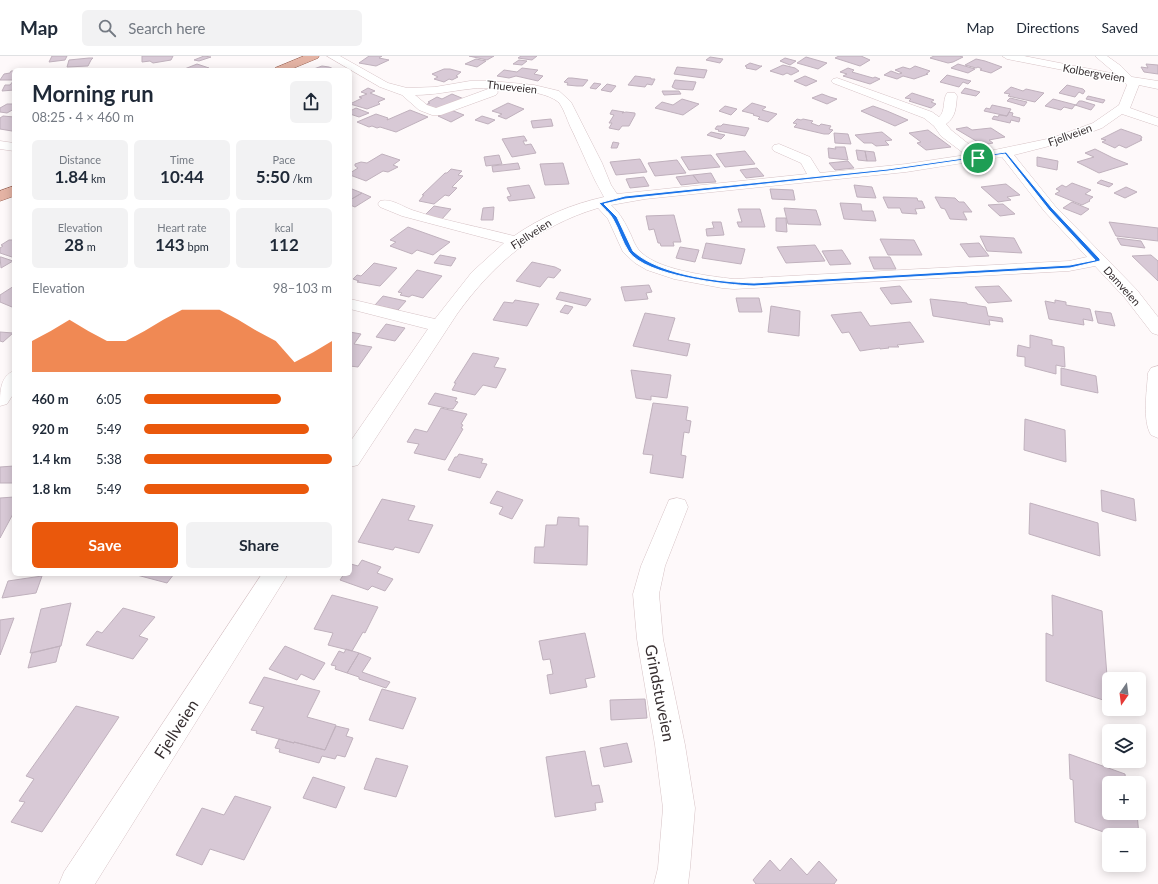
<!DOCTYPE html>
<html lang="en">
<head>
<meta charset="utf-8">
<style>
	body { margin:0; font-family:Lato,sans-serif; background:#f2f2f3; color:#1f2937; height:100vh; display:flex; flex-direction:column; font-size:15px; white-space:nowrap }
	* { box-sizing:border-box; margin:0 }
	p { font-size:13px; color:#747a83 }
	.icon { flex:none; width:22px; height:22px; fill:none; stroke:currentColor; stroke-width:2; stroke-linecap:round; stroke-linejoin:round }
	.map { position:relative; flex:1; overflow:hidden }
	.details { position:absolute; left:12px; top:12px; width:340px; height:508px; display:flex; flex-direction:column; background:#fff; border-radius:6px; box-shadow:0 2px 10px #0003 }
	.details>* { flex:none }
	.needle { width:26px; rotate:194deg }
	.buttons { position:absolute; left:1102px; top:616px; display:grid; gap:8px }
	.buttons a { display:grid; place-items:center; width:44px; height:44px; border-radius:6px; background:#fff; box-shadow:0 2px 10px #0003; font-size:20px }
	.pin { position:absolute; display:grid; place-items:center; width:34px; height:34px; color:#fff; margin:-17px; border:2px solid #fff; border-radius:50%; box-shadow:0 1px 4px #0007 }
	.round { display:grid; place-items:center; flex:none; width:42px; height:42px; border-radius:6px; background:#f2f2f3 }
	.summary { display:flex; align-items:center; justify-content:space-between; height:68px; padding:0 20px }
	h1 { font-size:22px; font-weight:700; line-height:30px }
	.figures { display:grid; grid-template-columns:repeat(3,1fr); gap:6px; height:68px; padding:4px 20px }
	.figures div { display:grid; align-content:center; border-radius:6px; background:#f2f2f3; text-align:center }
	.figures b { font-size:17px; font-weight:700 }
	.figures small { font-size:11px; font-weight:400 }
	.figures p { font-size:11px }
	.chart { height:112px; padding:8px 20px }
	.chart p { display:flex; justify-content:space-between }
	.chart svg { width:100%; height:72px; margin-top:4px; fill:#ea580c; opacity:.7 }
	.action { display:flex; gap:8px; margin-top:auto; padding:8px 20px }
	.action a { flex:1; height:46px; border-radius:6px; background:#ea580c; color:#fff; font-size:16px; font-weight:700; line-height:46px; text-align:center }
	.action a+a { background:#f2f2f3; color:#1f2937 }
	ul { padding:0 20px; list-style:none; font-size:13px }
	li { display:grid; grid-template-columns:64px 48px 1fr; align-items:center; height:30px }
	li i { height:10px; border-radius:5px; background:#ea580c }
	header { display:flex; align-items:center; gap:24px; box-sizing:border-box; height:56px; padding:0 20px; background:#fff; border-bottom:1px solid #e0e1e3 }
	header strong { font-size:19px }
	nav { display:flex; gap:22px; margin-inline-start:auto; font-size:14px }
	.search { width:280px; height:36px; background:#f2f2f3; display:flex; align-items:center; gap:10px; box-sizing:border-box; padding:0 14px; border-radius:6px; color:#747a83; font-size:15px }
	.map>svg:first-child { display:block }
	.building { fill:#d8c9d6; stroke:#c0b1bd }
	.lines { fill:none; stroke-linecap:round; stroke-linejoin:round }
	.minor-casing { stroke:#d7c3c6; stroke-width:1 }
	.major-casing { stroke:#9c6454; stroke-width:1 }
	.minor { fill:#fff; fill-rule:evenodd }
	.major { fill:#e4b3a4; fill-rule:evenodd }
	.route { fill:#1a73e8; stroke:#fff; fill-rule:evenodd }
	.labels { text-anchor:middle; stroke-width:3; stroke-linejoin:round; paint-order:stroke }
	.far-street-label { font-size:11px; fill:#372f31; stroke:#fff }
	.near-street-label { font-size:16px; fill:#372f31; stroke:#fff }
</style>
</head>
<body>
<header>
<strong>Map</strong>
<div class="search"><svg class="icon" aria-label="search" viewBox="0 0 24 24"><circle cx="10" cy="10" r="6"/><path d="M15 15l6 6"/></svg>Search here</div>
<nav><a>Map</a><a>Directions</a><a>Saved</a></nav>
</header>
<div class="map">
<svg width="1158" height="828" viewBox="0 0 1158 828">
	<rect width="100%" height="100%" fill="#fef9fa"/>
	<path class="building" d="M52 0H67L65 4 49 6Z
		M142 0H173L171 4 153 7 150 5 142 6Z
		M204 0 211 1 199 5 194 4Z
		M369 0H382L379 2 389 4 376 10 359 7Z
		M469 0H494L487 4Z
		M521 0H537L532 4 518 2Z
		M839 0H861L870 4 860 10 835 2Z
		M934 0H959L963 1 953 6 948 7 930 2Z
		M710 1 723 3 720 7 706 4Z
		M806 1 827 7 818 13 797 7Z
		M89 2H93L91 4 88 10 67 11 69 4Z
		M785 2 796 5 790 9 780 5Z
		M476 3 486 5 477 11 465 8Z
		M976 3 985 5 1002 11 991 17 980 14 982 13 978 11 976 12 965 9Z
		M519 4 527 5 522 9 513 8Z
		M750 7 760 10H762L756 14 746 12 747 11 745 10Z
		M197 8 209 12 203 14H182Z
		M958 8 975 13 968 17 951 12Z
		M1146 8 1158 9V18L1144 16 1141 11 1148 12Z
		M783 9 795 12 799 15 791 19 787 17 783 19 770 15Z
		M322 10 329 11 336 14H311Z
		M915 10 930 15 926 18H928L914 23 903 20 897 23 884 19 891 15 899 18 902 17 895 14 903 11 910 13Z
		M677 11 707 14 704 22 696 21 674 18Z
		M522 12 538 14 534 18 543 20 538 25 516 20 509 22 497 20 504 14 517 16Z
		M848 12 854 14 852 16 873 22 875 21 880 23 870 28 843 20 847 18 840 16Z
		M444 13H450L461 16 456 20 458 21 452 24 449 23 444 26 434 23 438 21 432 18Z
		M11 15H14V34L2 35 5 29H10L14 24H0L4 18 10 17Z
		M947 19 971 25 968 28 963 26 959 31 940 26Z
		M635 20 651 22V23H655L652 29 647 28 645 31 628 29Z
		M805 20 817 25 806 30 794 25Z
		M568 22H572L588 24 583 30H577L567 29 568 27 564 26Z
		M675 24 696 26 693 34 676 33 672 31Z
		M594 27 601 28 596 33 590 32Z
		M607 28 616 30 611 36 601 34Z
		M1067 29 1083 33 1085 35 1083 38 1079 36 1075 41 1059 37Z
		M1011 31 1023 35 1026 33 1044 37 1035 46 1008 40 1010 38 1004 37Z
		M368 32 375 35 370 37 385 43 378 46 380 48 367 53 350 48 362 42 359 41 367 38 361 36Z
		M965 32 980 36 976 40 961 37Z
		M662 35H679L681 38 664 39Z
		M912 37 934 44 931 46 936 48 931 52 909 45 911 43 905 42Z
		M452 38 464 43 437 53 425 49 430 47 428 46 437 41 442 43Z
		M822 38 830 41 837 43 827 48 812 42Z
		M1088 40 1105 44 1103 47 1086 43Z
		M1010 42 1027 46 1024 50 1007 45Z
		M682 43 699 48 683 59 655 52 662 46 673 49Z
		M1053 43 1076 49 1079 45H1082L1095 49 1091 54 1075 49 1072 53 1064 51 1061 54 1045 50Z
		M508 47 524 53 506 63 498 60 502 58 492 55Z
		M752 47 766 51 762 54 777 58 768 66 758 63 760 61 753 59 754 58 742 55Z
		M7 48H14V53L7 57 0 56V52Z
		M992 49 1011 53 1007 60 984 55 986 52 990 53Z
		M725 50 737 53 731 59 719 55Z
		M873 50 887 55 908 64 895 70 861 55Z
		M356 52 369 57 359 61 350 58V55Z
		M410 54 428 61 396 76 380 71 377 72 372 70 369 71 357 66 376 58 388 62 387 64Z
		M451 54 464 59 451 66 438 60Z
		M612 54 624 56 622 57 626 56 635 57V59L629 70H622L619 74 609 72 612 67H609L614 59 610 58Z
		M1009 56 1013 57 1012 60 1020 62 1019 66 1011 64 1010 67 992 63 994 60 998 61 999 59 1007 60Z
		M3 60 14 61V73L12 75 0 73V62Z
		M482 60 495 64 488 68 475 64Z
		M551 63 553 70 533 72 531 65Z
		M797 63 801 64 803 63 813 65 811 67 819 70 821 68 831 70 829 73 833 74 829 78H824L794 71 797 68 793 67Z
		M723 68 749 72 745 80 718 75 719 74 715 73 717 70H721Z
		M967 71 972 74 991 72 1005 81 989 84 993 87 983 89 956 73Z
		M1121 73 1141 80 1142 82 1140 83 1142 84 1126 92 1119 89 1115 92 1102 86 1106 84 1101 83Z
		M928 74 951 91 926 94 917 87 921 86 909 77Z
		M711 76 725 79 721 83 707 79Z
		M882 76 892 84 885 85 889 89 876 90 872 87H864L855 79Z
		M834 77 848 78 851 88 835 87Z
		M524 80 527 85H523L525 89 531 88 536 97 512 101 502 83Z
		M613 86 619 87 617 92H611Z
		M835 91H845L848 104 829 102 828 92 836 93Z
		M1095 93 1113 102 1128 108 1099 117 1077 106 1094 101 1085 97Z
		M856 94 865 95 867 105 858 104Z
		M745 95 755 108 725 111 716 98Z
		M865 95 874 96 876 105H867Z
		M382 98 400 104 393 109 398 111 388 116 383 115 366 125 350 119V117L358 112 355 110V108L361 106 367 107Z
		M499 99 502 108 486 110 484 101Z
		M711 99 720 111 689 114 681 101Z
		M1037 101 1058 105 1057 114 1037 110Z
		M640 103 647 116 616 119 610 106Z
		M677 104 686 117 655 120 648 107Z
		M848 105 854 112 835 114 829 107Z
		M518 107 520 113 493 116 492 110Z
		M563 107 569 128 545 129 540 108Z
		M757 112 764 120 746 122 740 114Z
		M451 113 462 115 458 119 463 120 452 131 457 132 449 140 445 139 434 148 419 145 424 139H422L445 117H447Z
		M711 117 716 126 699 127 693 119Z
		M693 119 699 127 681 129 676 121Z
		M644 121 649 130 630 132 626 123Z
		M1101 124 1113 128 1109 131 1097 127Z
		M1072 127 1091 134 1085 138 1093 141 1089 144 1090 145 1082 149 1055 138 1060 135 1056 133 1062 129 1066 131Z
		M1006 128 1020 139 1007 141 1011 144 998 146 981 131Z
		M529 129 535 142 509 145 507 141 511 140 507 132Z
		M854 129 872 131 876 142 857 141Z
		M1126 131 1137 136 1125 142 1114 137Z
		M352 133 362 137 350 144V134Z
		M770 133 793 134 795 144 772 143Z
		M362 137 371 141 355 151 350 149V144Z
		M883 141 917 142 918 145H922L925 152 915 153 917 158 902 157 900 152H888Z
		M935 141 955 142 959 146H964L972 156H963L967 164 950 163 945 153 941 152Z
		M1072 146 1089 153 1081 159 1063 152Z
		M840 147 861 148 862 155H873L876 165 844 163Z
		M1003 148 1015 158 1000 160 988 149Z
		M434 150 451 153 442 163 425 159Z
		M494 151 493 164H481L483 152Z
		M784 152 816 154 821 169 788 168Z
		M738 153H760L765 171H739L737 166H742Z
		M674 159 681 186H673L674 190H661L660 187H658L654 173 649 174 646 160Z
		M776 162H786L787 176 776 175Z
		M712 166H721L724 179 707 180 706 173 714 172Z
		M1109 166 1158 172V185L1116 180Z
		M408 171 450 186 433 199 417 194 412 198 390 190 396 186 390 184Z
		M980 180 1014 182 1022 197 987 195Z
		M1117 182 1141 185 1145 192 1121 189Z
		M880 183 914 184 922 199H888Z
		M9 184H14V199L12 201 0 197V192L3 190 1 189Z
		M706 187 745 193 741 208 702 202Z
		M979 187 989 200 969 201 960 188Z
		M815 189 825 205 786 207 777 191Z
		M680 191 699 194 695 206 676 202Z
		M842 194 851 208 830 209 822 195Z
		M440 199 456 202 451 210 434 207Z
		M1151 199 1158 205V225L1132 200Z
		M0 201H1L13 205 1 212Z
		M869 201H890L896 213H874Z
		M532 206 555 211 561 214 554 222 548 221 540 231 516 225Z
		M374 207 397 212 380 230 357 226 359 225 353 223 357 219 361 220Z
		M417 214 442 220 423 242 412 239 409 241 400 239 402 237 398 236Z
		M649 229 652 236 646 237 648 243 625 245 621 231Z
		M14 230V249L12 251 0 246V239Z
		M900 230 912 246 891 248 880 232Z
		M999 230 1012 245 988 247 975 231Z
		M560 236 591 243 586 250 556 243Z
		M383 240 406 245 398 254 375 249Z
		M736 242H759L762 256H739Z
		M930 243 967 247V248L986 251 988 260 1002 262 1003 266 989 264 990 269 933 260Z
		M515 244 539 248 527 270 493 264 504 246 513 247Z
		M1055 244 1066 246V249L1090 253 1093 265 1083 263 1084 269 1049 263 1045 245 1055 247Z
		M565 249 573 251 568 258 560 256Z
		M771 250 800 255 799 280 768 276Z
		M1095 255 1111 257 1115 270 1098 267Z
		M861 256 870 270 910 266 924 286 897 289 899 291H888L889 292 880 293V292L860 295 849 276 842 277 831 259Z
		M645 257 675 262 668 284 690 288 687 300 633 290Z
		M386 268 405 272 395 285 376 281Z
		M0 276 13 277 3 286 0 285Z
		M350 276 361 278 354 288 372 291 358 311 350 310Z
		M1030 279 1052 284V289L1064 291 1065 311 1056 309V318L1025 310V301L1017 300 1018 289 1030 292Z
		M473 297 499 302 494 311 506 313 496 332 483 329 475 339 452 334 456 327H454Z
		M1061 312 1096 320 1098 337 1061 329Z
		M631 314 671 319 667 342 651 340V344L636 342Z
		M435 337 457 342 455 345 458 346 453 353H450L428 348Z
		M653 347 688 351 686 364 691 365 689 377 684 376 681 399 686 400 683 422 650 417 653 399 643 398Z
		M441 352 467 358 461 368 463 369 461 372 463 373 445 404 414 397 419 388 407 386 415 373 427 376Z
		M1025 363 1065 374 1066 406 1024 394Z
		M459 398 483 403 481 407 487 408 480 422 448 414 455 401H457Z
		M14 410 13 427H0V411Z
		M1101 434 1134 443 1136 465 1102 455Z
		M497 435 523 444 512 463 499 458 503 451 490 447Z
		M14 441V456L0 482V442Z
		M382 443 415 450 408 464 433 469 419 497 395 491 393 494 358 486Z
		M1030 447 1098 467 1100 500 1029 478Z
		M558 461 579 462V470H588L587 509 534 507 535 491H544L546 469H557Z
		M362 504 381 511 377 517 393 523 385 535 372 530 368 534 340 524 344 518H350L351 508 358 510Z
		M133 518H174L167 527Z
		M42 520 36 537 2 542 8 525Z
		M332 539 378 551 365 577 363 576 352 595 328 589 333 577 314 573Z
		M1052 539 1102 555 1109 646 1046 625V577L1053 580Z
		M71 547 61 590 30 597 41 553Z
		M123 552 155 561 139 580 148 583 133 603 86 589 97 575 102 577Z
		M14 562 0 599V564Z
		M585 577 595 621 585 623 587 631 550 638 547 619 553 618 550 603 543 604 539 585Z
		M60 590 56 606 28 612 32 597Z
		M285 590 325 607 314 624 301 618 297 624 269 613Z
		M346 593 359 597 347 617 335 613 336 610 331 609 339 595 344 597Z
		M359 597 371 602 362 616 390 626 386 632 359 623V621L347 617Z
		M264 621 320 635 307 661 336 669 325 694 294 686V687L256 677 257 675 251 674 264 651 249 647Z
		M382 633 416 642 403 673 369 664Z
		M645 643 647 662 611 664 610 644Z
		M76 650 119 661 42 776 11 766 25 746 19 745 34 723 26 720Z
		M336 670 349 673 346 680 353 682 345 701 337 699 335 703 322 700 319 707 279 696 280 693 275 692 279 683 294 687V686L325 694Z
		M627 687 632 706 604 711 600 692Z
		M585 695 592 730 599 729 603 746 595 747 596 754 555 761 546 701Z
		M1069 698 1125 718 1126 727H1109V757L1137 758 1139 779H1112L1075 766 1073 724 1070 723Z
		M376 702 408 710 396 741 364 733Z
		M313 721 345 731 336 752 303 742Z
		M235 740 271 751 244 804 210 793 202 809 176 799 202 752 224 759Z
		M791 802 807 819 819 805 837 824 834 828H756L753 824 770 804 780 815Z"/>
	<g class="lines">
		<g class="minor-casing">
			<path id="minor" d="M327 0H340L388 27 407 32 435 31 470 25H491L534 29 559 35 571 46 602 107 611 129 617 138 807 118 801 107 774 95 772 92 774 89 779 88 810 101 820 117 906 108 966 99 941 80 934 70 924 62 833 27 831 25 833 23 837 22 932 56 939 61C946 55 942 45 947 37H955L957 40C956 51 956 61 946 68L951 74 980 97 1052 82 1093 67 1119 49 1127 29 1124 26 1007 3 1002 0H1024L1116 18 1095 0H1107L1121 10 1132 21 1158 25V33L1139 29 1130 52 1158 62V70L1122 58 1102 72 1061 87 1014 99 1055 150 1137 234 1158 261V279L1152 277 1125 242 1095 210 1069 215 734 233 722 232 674 223 647 214 635 207 623 196 608 163 598 152C537 170 493 208 457 258L358 409 350 411V386L428 273 350 253V243L435 263 472 216 504 187 402 160 380 151 378 148 380 145C391 142 401 150 412 154 445 165 480 171 514 180 541 161 572 148 604 141 591 119 582 94 570 70 567 63 564 54 560 48 549 33 488 30 469 33 451 35 434 39 415 39L427 49 436 52 488 33H496L498 36 496 39 441 59H432L419 54 402 39 380 31ZM1002 101 1045 156 1087 201 1069 205 734 223C709 220 654 214 638 193 635 189 633 184 631 179 625 167 621 158 611 149L645 143 906 116Z
				M0 85 14 87V95L0 93Z
				M1158 310V382L1151 379C1142 364 1147 335 1148 317L1151 312Z
				M14 315V337L7 348 0 350C0 336 0 320 14 315Z
				M677 442 685 444 688 451 665 510 659 538 663 583 685 689 695 752 690 812 688 828H654L658 812 663 752 655 689 637 583 633 538 641 510 666 451 669 444Z
				M262 518H288L95 828H59L64 816Z"/>
		</g>
		<g class="major-casing">
			<path id="major" d="M304 0H319L318 2 289 14H273L275 12Z
				M14 130V140L0 145V135Z"/>
		</g>
		<use href="#minor" class="minor"/>
		<use href="#major" class="major"/>
	</g>
	<path class="route" d="M1006 96 1052 152 1100 203V205L1070 212 754 230C726 229 646 220 629 196 622 186 619 173 613 163 610 157 603 152 599 147L625 140 888 113ZM1005 98 1049 154 1095 204 1070 209 754 227C719 226 659 219 633 195L617 161 604 148 625 143 888 115Z"/>
	<g class="labels">
		<g class="far-street-label">
			<text transform="translate(1094 17) rotate(10)" y="4">Kolbergveien</text>
			<text transform="translate(512 31) rotate(6)" y="4">Thueveien</text>
			<text transform="translate(1070 79) rotate(-20)" y="4">Fjellveien</text>
			<text transform="translate(531 178) rotate(-33)" y="4">Fjellveien</text>
			<text transform="translate(1122 230) rotate(48)" y="4">Damveien</text>
		</g>
		<g class="near-street-label">
			<text transform="translate(660 637) rotate(79)" y="6">Grindstuveien</text>
			<text transform="translate(176 673) rotate(-57)" y="6">Fjellveien</text>
		</g>
	</g>
</svg>
<div class="buttons">
<a><svg class="needle" viewBox="-14 -14 28 28"><path d="M0-13l5 13h-10z" fill="#e53935"/><path d="M0 13l5-13h-10z" fill="#747a83"/></svg></a>
<a><svg class="icon" aria-label="layers" viewBox="0 0 24 24"><path d="M12 4l9 5-9 5-9-5zM3 14l9 5 9-5"/></svg></a>
<a>+</a>
<a>−</a>
</div>
<div class="pin" style="left:978px;top:102px;background:#1e9e55"><svg class="icon" aria-label="arrive" viewBox="0 0 24 24"><path d="M6 21V4h12l-3 4 3 4H6"/></svg></div>
<section class="details">
<div class="summary"><div><h1>Morning run</h1><p>08:25 · 4 × 460 m</p></div><a class="round"><svg class="icon" aria-label="share" viewBox="0 0 24 24"><path d="M12 15V3M7 8l5-5 5 5M5 13v7h14v-7"/></svg></a></div>
<div class="figures">
<div><p>Distance</p><b>1.84<small> km</small></b></div>
<div><p>Time</p><b>10:44</b></div>
<div><p>Pace</p><b>5:50<small> /km</small></b></div>
</div>
<div class="figures">
<div><p>Elevation</p><b>28<small> m</small></b></div>
<div><p>Heart rate</p><b>143<small> bpm</small></b></div>
<div><p>kcal</p><b>112</b></div>
</div>
<div class="chart"><p><span>Elevation</span>98–103 m</p>
<svg viewBox="0 0 160 44" preserveAspectRatio="none"><path d="M0 44V25L10 19L20 12L30 19L40 25L50 25L60 19L70 12L80 6L90 6L100 6L110 12L120 19L130 25L140 38L150 32L160 25V44z"/></svg>
</div>
<ul>
<li><b>460 m</b>6:05<i style="width:73%"></i></li>
<li><b>920 m</b>5:49<i style="width:88%"></i></li>
<li><b>1.4 km</b>5:38<i style="width:100%"></i></li>
<li><b>1.8 km</b>5:49<i style="width:88%"></i></li>
</ul>
<div class="action"><a>Save</a><a>Share</a></div>
</section>
</div>
</body>
</html>
